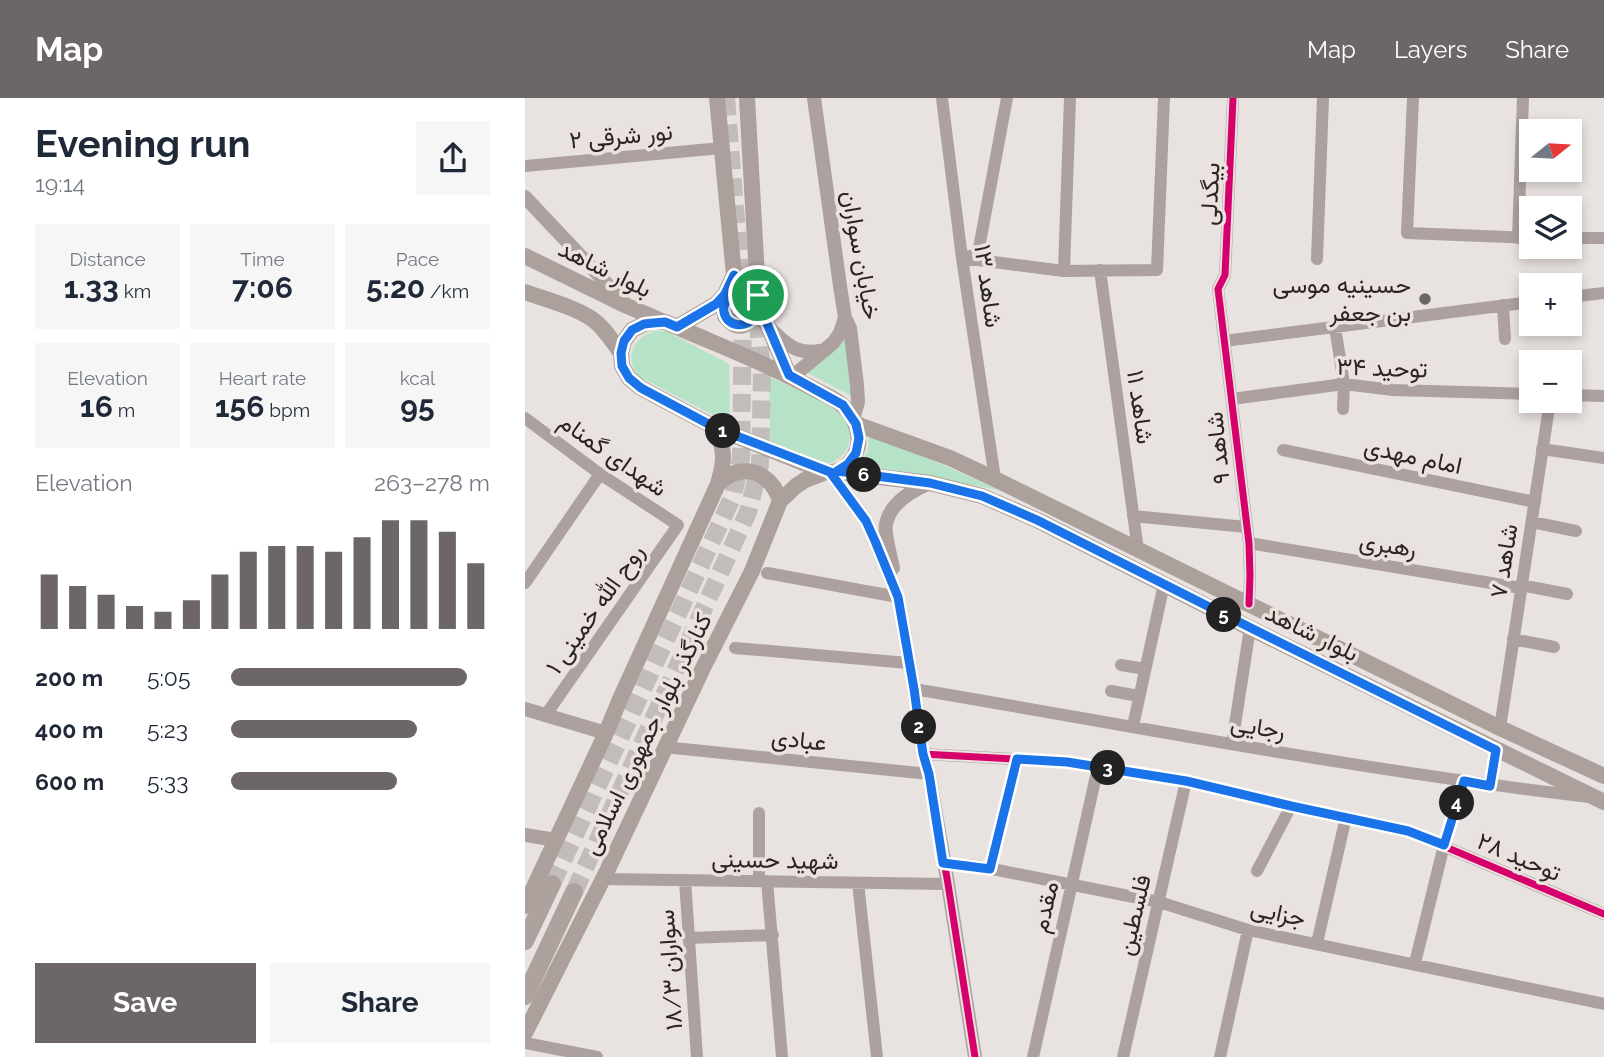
<!DOCTYPE html>
<html lang="en">
<head>
<meta charset="utf-8">
<style>
	body { margin:0; font-family:Raleway,Vazirmatn,sans-serif; background:#f6f6f7; color:#1f2937; height:100vh; display:flex; flex-direction:column; font-size:26px; white-space:nowrap }
	* { box-sizing:border-box; margin:0 }
	p { font-size:23px; color:#747a83 }
	.icon { flex:none; width:38px; height:38px; fill:none; stroke:currentColor; stroke-width:2; stroke-linecap:round; stroke-linejoin:round }
	.map { position:relative; flex:1; overflow:hidden }
	.details { display:flex; flex-direction:column; background:#fff; width:525px }
	.details>* { flex:none }
	.needle { width:46px; rotate:72deg }
	.fabs { position:absolute; left:994px; top:21px; display:grid; gap:14px }
	.fabs a { display:grid; place-items:center; width:63px; height:63px; border-radius:0px; background:#fff; box-shadow:0 4px 10px #0003; font-size:35px }
	.pin { position:absolute; display:grid; place-items:center; width:60px; height:60px; color:#fff; margin:-30px; border:4px solid #fff; border-radius:50%; box-shadow:0 2px 7px #0007 }
	.km { position:absolute; width:35px; height:35px; margin:-18px; border-radius:50%; background:#222; color:#fff; font-size:19px; line-height:35px; text-align:center }
	.round { display:grid; place-items:center; flex:none; width:74px; height:74px; border-radius:0px; background:#f6f6f7 }
	.summary { display:flex; align-items:center; justify-content:space-between; height:119px; padding:0 35px }
	h1 { font-size:38px; font-weight:700; line-height:52px }
	.metrics { display:grid; grid-template-columns:repeat(3,1fr); gap:10px; height:119px; padding:7px 35px }
	.metrics div { display:grid; align-content:center; border-radius:0px; background:#f6f6f7; text-align:center }
	.metrics b { font-size:30px; font-weight:700 }
	.metrics small { font-size:19px; font-weight:400 }
	.metrics p { font-size:19px }
	.chart { height:196px; padding:14px 35px }
	.chart p { display:flex; justify-content:space-between }
	.chart svg { width:100%; height:126px; margin-top:7px; stroke:#6c6766; stroke-width:6 }
	.action { display:flex; gap:14px; margin-top:auto; padding:14px 35px }
	.action a { flex:1; height:80px; border-radius:0px; background:#6c6766; color:#fff; font-size:28px; font-weight:700; line-height:80px; text-align:center }
	.action a+a { background:#f6f6f7; color:#1f2937 }
	ul { padding:0 35px; list-style:none; font-size:23px }
	li { display:grid; grid-template-columns:112px 84px 1fr; align-items:center; height:52px }
	li i { height:18px; border-radius:9px; background:#6c6766 }
	header { display:flex; align-items:center; gap:42px; box-sizing:border-box; height:98px; padding:0 35px; background:#6c6766; color:#fff }
	header strong { font-size:33px }
	nav { display:flex; gap:38px; margin-inline-start:auto; font-size:24px }
	main { display:flex; flex:1; min-height:0 }
	.map>svg:first-child { display:block }
	.green { fill:#b6e3c7 }
	.lines { fill:none; stroke-linecap:round; stroke-linejoin:round }
	.primary-tunnel { stroke:#c2bcba; stroke-width:18; stroke-dasharray:18 9; stroke-linecap:butt }
	.minor { stroke:#aca19e; stroke-width:12 }
	.tertiary { stroke:#aca19e; stroke-width:14 }
	.secondary { stroke:#aca09c; stroke-width:16 }
	.primary { stroke:#aea29f; stroke-width:18 }
	.cycleway-casing { stroke:#ebe1dd; stroke-width:11 }
	.cycleway { stroke:#d6006c; stroke-width:7 }
	.route-casing { stroke:#fff; stroke-width:14 }
	.route { stroke:#1a73e8; stroke-width:9 }
	.poi-dot { fill:#6c6766; stroke:#ebe1dd; stroke-width:2.5 }
	.labels { text-anchor:middle; stroke-width:7; stroke-linejoin:round; paint-order:stroke }
	.street-label { font-size:24px; fill:#292524; stroke:#ebe1dd }
	.poi-label { font-size:24px; fill:#292524; stroke:#ebe1dd; text-anchor:end }
</style>
</head>
<body>
<header>
<strong>Map</strong>
<nav><a>Map</a><a>Layers</a><a>Share</a></nav>
</header>
<main>
<section class="details">
<div class="summary"><div><h1>Evening run</h1><p>19:14</p></div><a class="round"><svg class="icon" aria-label="share" viewBox="0 0 24 24"><path d="M12 15V3M7 8l5-5 5 5M5 13v7h14v-7"/></svg></a></div>
<div class="metrics">
<div><p>Distance</p><b>1.33<small> km</small></b></div>
<div><p>Time</p><b>7:06</b></div>
<div><p>Pace</p><b>5:20<small> /km</small></b></div>
</div>
<div class="metrics">
<div><p>Elevation</p><b>16<small> m</small></b></div>
<div><p>Heart rate</p><b>156<small> bpm</small></b></div>
<div><p>kcal</p><b>95</b></div>
</div>
<div class="chart"><p><span>Elevation</span>263–278 m</p>
<svg viewBox="0 0 160 44" preserveAspectRatio="none"><path d="M5 44V25M15 44V29M25 44V32M35 44V36M45 44V38M55 44V34M65 44V25M75 44V17M85 44V15M95 44V15M105 44V17M115 44V12M125 44V6M135 44V6M145 44V10M155 44V21"/></svg>
</div>
<ul>
<li><b>200 m</b>5:05<i style="width:91%"></i></li>
<li><b>400 m</b>5:23<i style="width:72%"></i></li>
<li><b>600 m</b>5:33<i style="width:64%"></i></li>
</ul>
<div class="action"><a>Save</a><a>Share</a></div>
</section>
<div class="map">
<svg width="1079" height="959" viewBox="0 0 1079 959">
	<rect width="100%" height="100%" fill="#e8e2e0"/>
	<path class="green" d="M129 233H141L204 266 205 326 113 278C99 258 108 241 129 233Z
		M322 238 330 300 283 275Z
		M244 279C264 288 309 305 320 322 326 329 326 339 323 348 319 358 310 365 299 367L245 344Z
		M344 335 478 393 407 379 333 373 343 352Z"/>
	<g class="lines">
		<path class="primary-tunnel" d="M27 786 208 398 216 360 218 207 201 0
			M49 794 223 414 235 367 237 276 231 202"/>
		<path class="minor" d="M417 0 437 160 470 381
			M708 0 700 177 693 191 724 445 725 477 724 506
			M888 0 882 135 1006 140
			M0 68 197 50
			M993 140 998 0
			M1045 140H1079
			M440 159 450 157 454 150 482 0
			M437 160 539 173 632 172 639 0
			M792 161 798 0
			M575 172 613 452
			M539 173 545 0
			M1045 199 1079 195
			M978 207 980 241
			M810 229 819 286 818 311
			M699 243 1006 204
			M1045 297 1079 298
			M707 301 819 286 868 292 1006 296
			M0 320 75 376 153 427 20 618
			M1017 351 1079 360
			M758 352 1010 404
			M608 418 721 429
			M1007 424 1051 433
			M724 445 996 490
			M242 475 373 499
			M0 485 75 376
			M996 487 1042 496
			M988 541 1029 549
			M210 550 383 565
			M596 567 620 571
			M389 591C614 629 838 673 1065 699
			M586 593 614 598
			M608 628 639 486
			M975 630 1025 303
			M707 646 725 530
			M139 649 404 676
			M398 656 542 664 573 669 661 683 766 708 883 733 1079 816
			M965 688 971 652
			M234 715V783
			M418 765 452 768 634 804 723 832 1079 906
			M465 771 493 661
			M732 773 766 708
			M77 781 423 786
			M160 782 172 959
			M242 783 257 959
			M333 785 352 959
			M163 840 248 837
			M792 845 821 719
			M890 865 919 747 939 683
			M0 945 72 959
			M508 959 573 669
			M598 959 661 683
			M695 959 723 832"/>
		<path class="tertiary" d="M289 0 315 188 320 220 325 230 332 287 333 304 328 321
			M0 99 99 204
			M245 230C262 248 274 258 300 252
			M267 279 308 245 315 235 320 220
			M305 374 341 423 350 443 373 499 389 591 398 656 404 676 423 786 450 959
			M368 470C366 460 359 434 361 426 365 405 388 392 405 385
			M0 611 81 635
			M0 737 31 742"/>
		<path class="secondary" d="M222 0 233 197 238 217 264 277
			M0 158 102 208 137 223
			M0 194C22 202 47 208 67 221 79 229 87 243 96 255
			M204 196 199 209 200 218C218 241 231 219 233 199
			M128 224H140L152 229C198 249 245 267 289 291 298 296 309 300 317 307 332 319 339 343 328 360 322 369 312 375 301 374L191 330 116 290 104 280 97 268 96 255 99 243 107 232 119 226Z
			M152 229 191 206 200 196 209 177 192 0
			M331 326 425 360 470 381 975 630 1079 678
			M312 374 405 385 457 398 512 422 725 530 1079 704
			M193 386C197 383 202 378 207 376 230 367 249 382 255 403
			M0 808 81 635 95 601 193 386C200 362 200 353 191 330
			M0 935 82 773 177 572 227 473 255 403 271 388 280 382 301 374"/>
		<path class="primary" d="M0 843 27 786
			M0 898 49 794"/>
		<g class="cycleway-casing">
			<path id="cycleway" d="M708 0 700 177 693 191 724 445 725 477 724 506
				M305 374 341 423 350 443 373 499 389 591 398 656 404 676 423 786 450 959
				M398 656 542 664 573 669 661 683 766 708 883 733 1079 816"/>
		</g>
		<use href="#cycleway" class="cycleway"/>
	</g>
	<g class="lines">
		<g class="route-casing">
			<path id="route" d="M209 177C208 182 208 188 206 193 203 201 197 206 199 214 202 229 221 231 229 219 232 212 232 204 233 197L238 216 264 277 318 307 331 326 334 340 331 355 323 366 312 373 405 385 457 398 512 422 726 530 971 652 965 688 939 683 919 747 883 733 766 708 661 683 542 664 492 661 465 771 418 765 404 676 398 656 389 591 373 499 350 443 341 423 305 374 191 330 116 290 104 280 97 268 96 255 99 243 107 232 119 226 128 225 140 224 152 229 191 206 200 196Z"/>
		</g>
		<use href="#route" class="route"/>
	</g>
	<circle class="poi-dot" cx="900" cy="201" r="7"/>
	<g class="labels">
		<g class="street-label">
			<text transform="translate(96 38) rotate(-5)" y="8">نور شرقی ۲</text>
			<text transform="translate(685 96) rotate(-87)" y="8">بیگدلی</text>
			<text transform="translate(336 157) rotate(80)" y="8">خیابان سواران</text>
			<text transform="translate(80 171) rotate(26)" y="8">بلوار شاهد</text>
			<text transform="translate(463 188) rotate(82)" y="8">شاهد ۱۳</text>
			<text transform="translate(857 270) rotate(2)" y="8">توحید ۳۴</text>
			<text transform="translate(615 309) rotate(82)" y="8">شاهد ۱۱</text>
			<text transform="translate(693 350) rotate(-96)" y="8">شاهد ۹</text>
			<text transform="translate(88 357) rotate(35)" y="8">شهدای گمنام</text>
			<text transform="translate(888 358) rotate(12)" y="8">امام مهدی</text>
			<text transform="translate(863 447) rotate(9)" y="8">رهبری</text>
			<text transform="translate(979 463) rotate(-81)" y="8">شاهد ۷</text>
			<text transform="translate(70 511) rotate(-55)" y="8">روح الله خمینی ۱</text>
			<text transform="translate(787 535) rotate(26)" y="8">بلوار شاهد</text>
			<text transform="translate(733 629) rotate(9)" y="8">رجایی</text>
			<text transform="translate(122 636) rotate(-64)" y="8">کنارگذر بلوار جمهوری اسلامی</text>
			<text transform="translate(274 642) rotate(6)" y="8">عبادی</text>
			<text transform="translate(994 759) rotate(23)" y="8">توحید ۲۸</text>
			<text transform="translate(250 762) rotate(1)" y="8">شهید حسینی</text>
			<text transform="translate(520 809) rotate(-77)" y="8">مقدم</text>
			<text transform="translate(753 815) rotate(12)" y="8">جزایی</text>
			<text transform="translate(609 817) rotate(-77)" y="8">فلسطین</text>
			<text transform="translate(145 872) rotate(-94)" y="8">سواران ۱۸/۳</text>
		</g>
		<g class="poi-label">
			<text x="886" y="195">حسینیه موسی<tspan x="886" dy="28">بن جعفر</tspan></text>
		</g>
	</g>
</svg>
<div class="fabs">
<a><svg class="needle" viewBox="-14 -14 28 28"><path d="M0-13l5 13h-10z" fill="#e53935"/><path d="M0 13l5-13h-10z" fill="#747a83"/></svg></a>
<a><svg class="icon" aria-label="layers" viewBox="0 0 24 24"><path d="M12 4l9 5-9 5-9-5zM3 14l9 5 9-5"/></svg></a>
<a>+</a>
<a>−</a>
</div>
<div class="pin" style="left:233px;top:197px;background:#1e9e55"><svg class="icon" aria-label="arrive" viewBox="0 0 24 24"><path d="M6 21V4h12l-3 4 3 4H6"/></svg></div>
<b class="km" style="left:198px;top:333px">1</b>
<b class="km" style="left:394px;top:629px">2</b>
<b class="km" style="left:583px;top:670px">3</b>
<b class="km" style="left:932px;top:705px">4</b>
<b class="km" style="left:699px;top:517px">5</b>
<b class="km" style="left:339px;top:377px">6</b>
</div>
</main>
</body>
</html>
